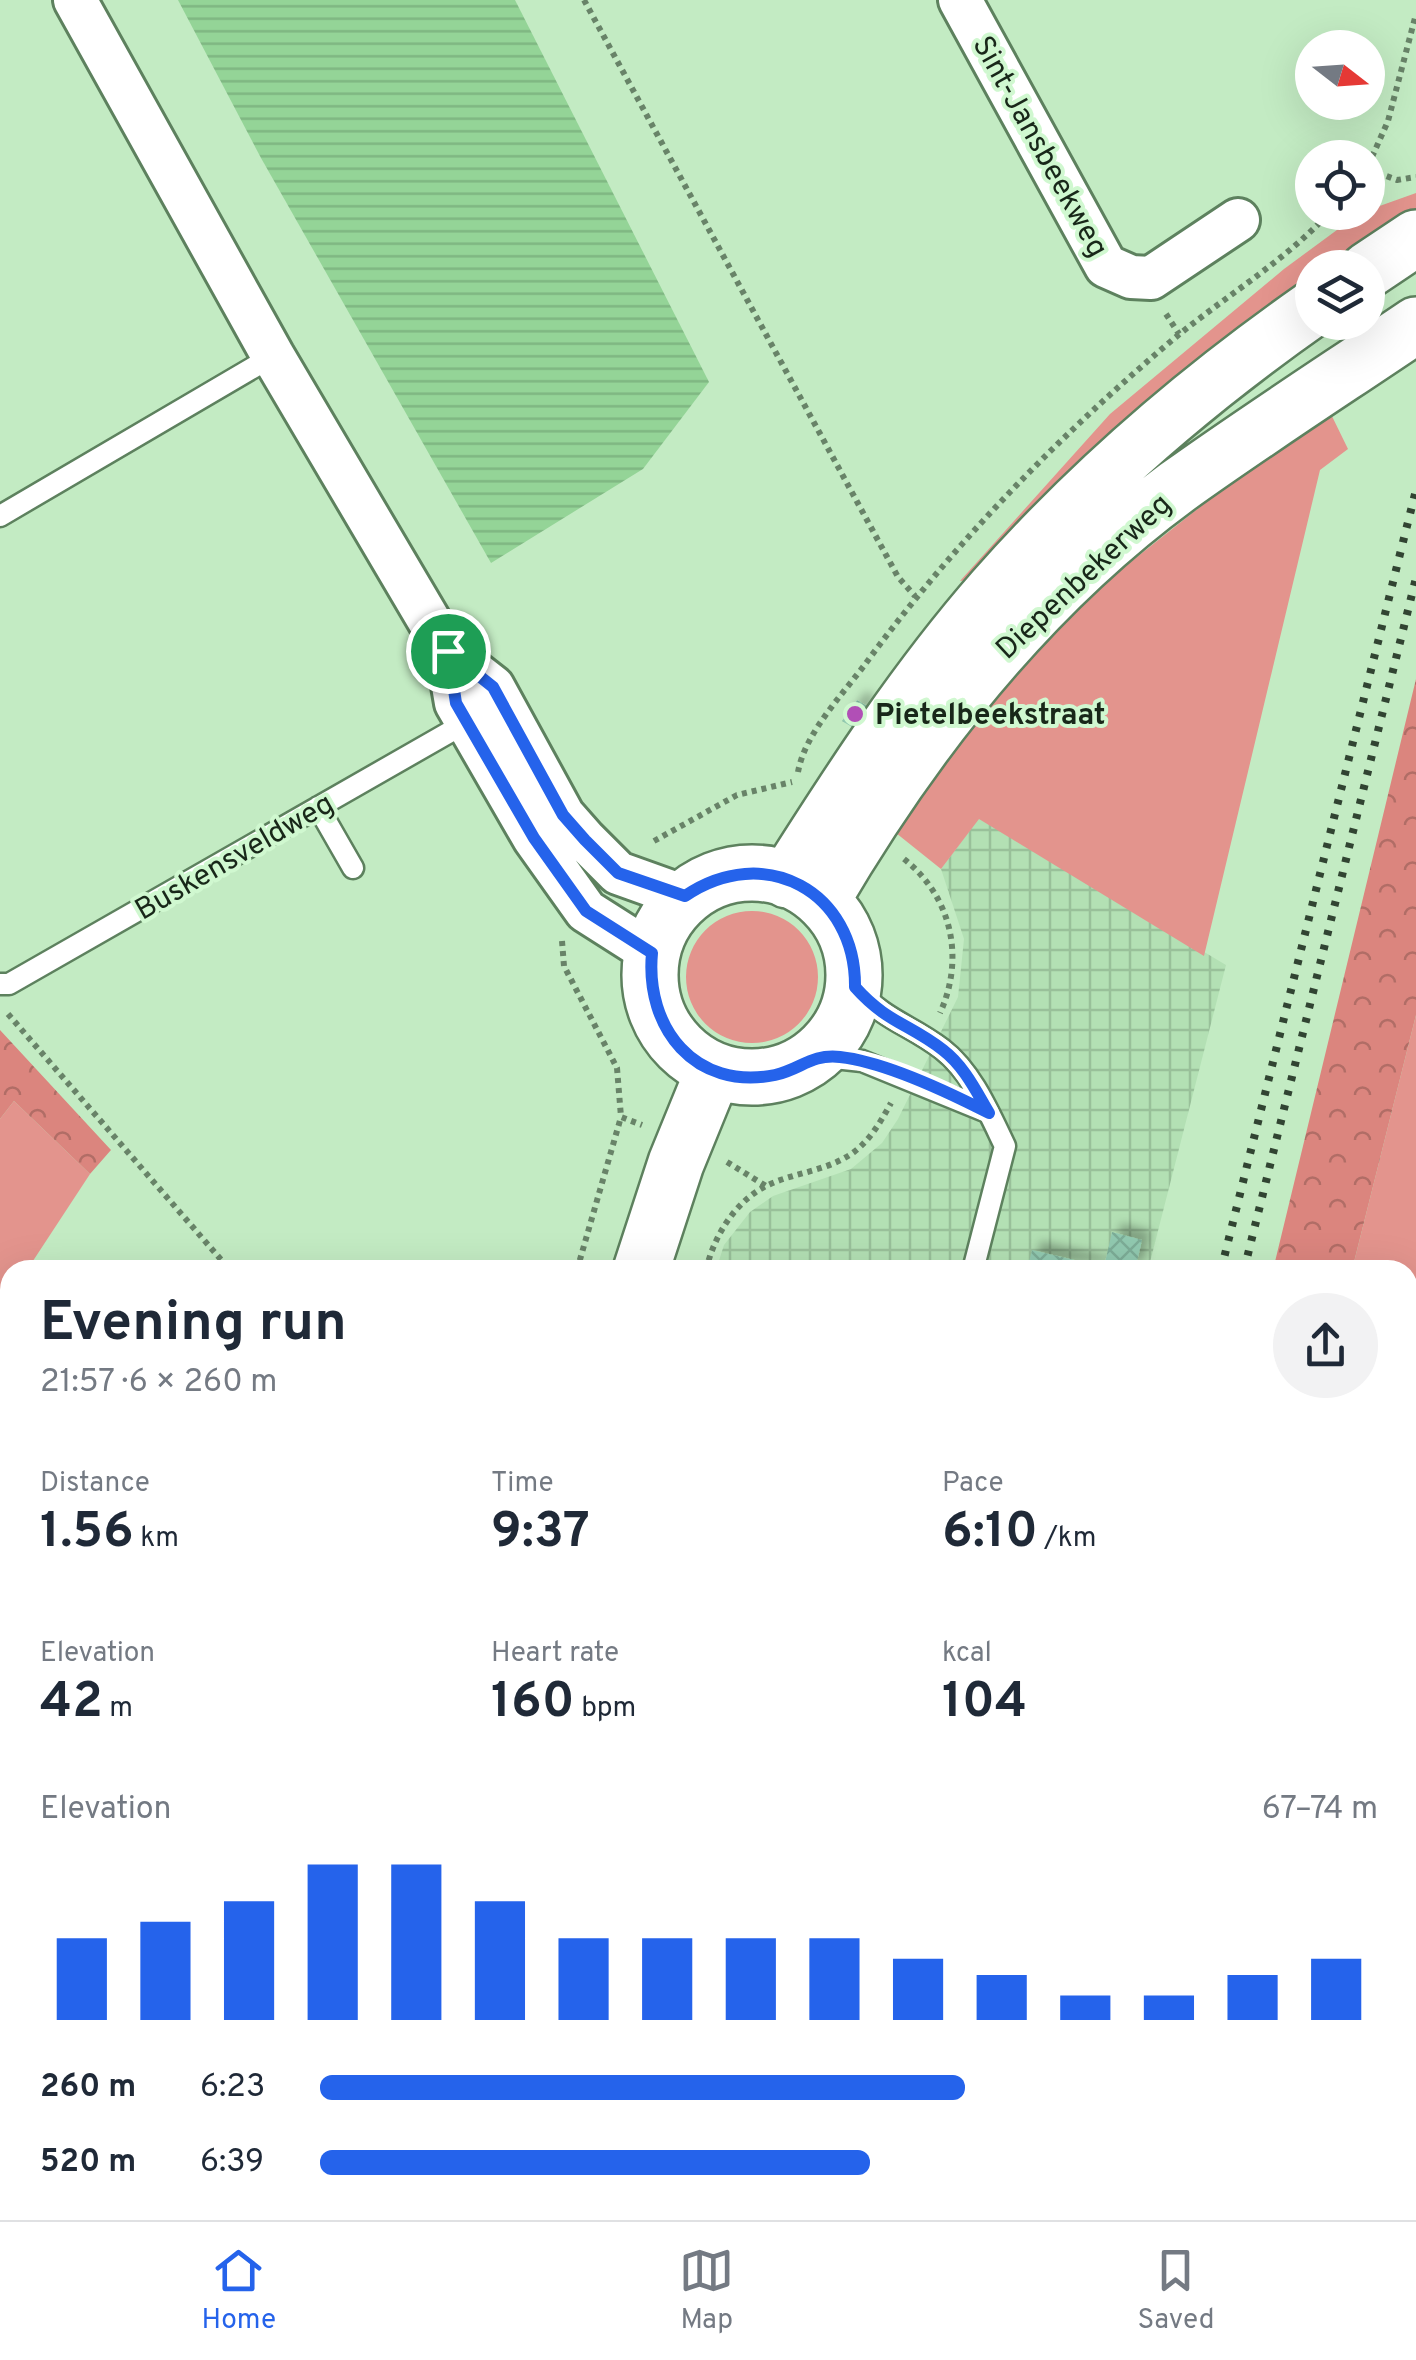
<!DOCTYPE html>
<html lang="en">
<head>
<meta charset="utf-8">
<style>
	body { margin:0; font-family:Overpass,sans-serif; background:#f2f2f3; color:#1f2937; height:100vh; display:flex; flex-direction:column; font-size:38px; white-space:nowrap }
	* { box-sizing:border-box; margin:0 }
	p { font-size:32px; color:#747a83 }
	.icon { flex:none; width:55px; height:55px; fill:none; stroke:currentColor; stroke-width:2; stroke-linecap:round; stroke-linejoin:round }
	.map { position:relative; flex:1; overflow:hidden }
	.sheet { position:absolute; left:0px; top:1260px; width:1418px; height:960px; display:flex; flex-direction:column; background:#fff; border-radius:30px 30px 0 0; box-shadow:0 10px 40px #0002 }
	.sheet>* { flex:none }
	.needle { width:65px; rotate:107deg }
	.buttons { position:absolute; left:1295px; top:30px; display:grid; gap:20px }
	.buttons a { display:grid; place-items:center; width:90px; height:90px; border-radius:50%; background:#fff; box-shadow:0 10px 40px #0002; font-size:50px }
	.pin { position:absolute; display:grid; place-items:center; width:85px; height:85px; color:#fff; margin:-42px; border:5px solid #fff; border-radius:50%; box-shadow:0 2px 10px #0007 }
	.round { display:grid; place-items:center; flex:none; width:105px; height:105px; border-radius:52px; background:#f2f2f3 }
	.summary { display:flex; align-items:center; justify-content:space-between; height:170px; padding:0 40px }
	h1 { font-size:55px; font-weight:700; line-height:75px }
	.figures { display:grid; grid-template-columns:repeat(3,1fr); gap:15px; height:170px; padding:10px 40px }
	.figures div { display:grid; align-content:center }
	.figures b { font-size:50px; font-weight:700 }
	.figures small { font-size:28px; font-weight:400 }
	.figures p { font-size:28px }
	.chart { height:280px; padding:20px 40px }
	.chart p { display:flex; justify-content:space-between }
	.chart svg { width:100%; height:180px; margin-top:10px; stroke:#2563eb; stroke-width:6 }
	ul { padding:0 40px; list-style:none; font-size:32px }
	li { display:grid; grid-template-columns:160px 120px 1fr; align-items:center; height:75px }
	li i { height:25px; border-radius:12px; background:#2563eb }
	.menu { display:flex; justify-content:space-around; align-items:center; height:140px; border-top:2px solid #e0e1e3; background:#fff; font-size:28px; color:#747a83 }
	.menu a { display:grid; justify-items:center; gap:5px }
	.menu .on { color:#2563eb }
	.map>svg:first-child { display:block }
	.industrial { fill:url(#industrial-grid) }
	.grass { fill:#e3948d }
	.forest { fill:url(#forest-crowns) }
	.water { fill:url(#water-rules) }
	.building { fill:url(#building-cross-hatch); filter:url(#shadow) }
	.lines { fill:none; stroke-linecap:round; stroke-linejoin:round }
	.service-casing { stroke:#5d815e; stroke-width:25 }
	.minor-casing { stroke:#5d815e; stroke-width:48 }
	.secondary-casing { stroke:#5d815e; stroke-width:60 }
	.path { stroke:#688368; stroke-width:6; stroke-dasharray:5 5; stroke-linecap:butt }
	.service { stroke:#fff; stroke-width:20 }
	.minor { stroke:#fff; stroke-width:42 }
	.secondary { stroke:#fff; stroke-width:55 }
	.rail { stroke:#314432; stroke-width:8; stroke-dasharray:5 10; stroke-linecap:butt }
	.route-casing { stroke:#fff; stroke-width:20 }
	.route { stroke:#2563eb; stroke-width:12 }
	.poi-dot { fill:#b14fb6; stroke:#d0f8d0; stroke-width:4 }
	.labels { text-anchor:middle; stroke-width:8; stroke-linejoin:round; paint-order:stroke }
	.street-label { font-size:30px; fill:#182719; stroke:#d0f8d0 }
	.poi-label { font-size:30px; font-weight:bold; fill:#182719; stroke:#d0f8d0; text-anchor:start }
</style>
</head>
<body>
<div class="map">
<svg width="1416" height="2220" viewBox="0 0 1416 2220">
	<defs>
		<pattern id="industrial-grid" width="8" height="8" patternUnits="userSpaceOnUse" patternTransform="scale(2.5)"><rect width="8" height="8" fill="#b3e0b4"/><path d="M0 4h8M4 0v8" fill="none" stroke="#99c09a"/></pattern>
		<pattern id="forest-crowns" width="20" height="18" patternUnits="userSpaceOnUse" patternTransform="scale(2.5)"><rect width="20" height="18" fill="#db857e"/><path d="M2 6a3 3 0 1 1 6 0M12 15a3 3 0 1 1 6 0" fill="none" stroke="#b16d66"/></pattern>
		<pattern id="water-rules" width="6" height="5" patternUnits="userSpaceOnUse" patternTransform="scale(2.5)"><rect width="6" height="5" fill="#94d497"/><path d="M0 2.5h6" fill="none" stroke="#7fb682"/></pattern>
		<pattern id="building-cross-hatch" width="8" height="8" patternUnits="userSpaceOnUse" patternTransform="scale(2.5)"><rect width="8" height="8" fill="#91c9b0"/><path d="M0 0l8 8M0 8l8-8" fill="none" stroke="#7cad97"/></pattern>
		<filter id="shadow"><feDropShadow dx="9" dy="-9" stdDeviation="5" flood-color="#0004"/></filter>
	</defs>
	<rect width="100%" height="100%" fill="#c3ebc3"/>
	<path class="industrial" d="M979 818 1226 965 1148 1270H716L724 1245 750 1212 773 1196 851 1169 882 1143 898 1119 958 997 964 939 941 869Z
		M743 2210H910L907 2220H745Z"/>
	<path class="grass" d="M1416 193V224L1346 267 1312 268V289L979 579 960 581 1110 414 1284 269 1360 213Z
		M1327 406 1348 449 1320 470 1204 956 979 819 941 869 891 829 951 741 1069 611Z
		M686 977a66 66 0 1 1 132 0a66 66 0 1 1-132 0Z
		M1416 1015V2013L1408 1999V1270H1352Z
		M14 1101 90 1174 27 1270H10V1296L0 1312V1119Z"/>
	<path class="forest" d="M1416 679V1015L1352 1270H1273Z
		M0 1030 111 1150 90 1174 14 1101 0 1119Z
		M1042 2210H1239L1238 2220H1040Z"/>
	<path class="water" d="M178 0H515L709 382 643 469 491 563 261 158Z"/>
	<path class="building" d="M857 700 867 706 852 727 842 721Z
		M1112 1232 1142 1240 1135 1270H1027L1032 1250 1104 1267Z
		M0 1979 7 1984 10 1979V2054L0 2048Z
		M0 2063 10 2068V2105L0 2100Z
		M10 2193V2210H73L67 2220H0Z
		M239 2210H517L535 2220H234Z
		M1256 2210H1277L1288 2220H1261Z"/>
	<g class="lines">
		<g class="service-casing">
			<path id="service" d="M0 516 273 356
				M318 807 353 868
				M0 984H9L469 721
				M855 987C885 1021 909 1024 942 1049 972 1072 989 1113 1005 1146L973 1270
				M816 1056 862 1061 987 1112"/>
		</g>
		<g class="minor-casing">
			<path id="minor" d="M75 0 273 356 447 651 493 687 563 815 585 840 618 873 685 897
				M960 0 1106 266 1131 277 1151 278 1238 220
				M447 651 456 703 534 838 586 911 652 953
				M182 2220 186 2210"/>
		</g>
		<g class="secondary-casing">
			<path id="secondary" d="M1368 270 1416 238
				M650 975a102 102 0 1 1 204 0a102 102 0 1 1-204 0Z
				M787 880C851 779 916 679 994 590 1087 484 1198 389 1312 309
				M822 900C913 744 1030 595 1177 487 1255 431 1336 379 1416 325
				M641 1270 676 1163 714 1070
				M664 2210 666 2220"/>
		</g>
		<path class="path" d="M584 0 898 577 915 596
			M1368 166 1388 121 1416 14
			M1368 169 1397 180 1416 177
			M1166 314 1179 334
			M798 772C805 733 843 694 866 663 954 543 1057 438 1170 342 1222 298 1283 263 1330 212
			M654 841 737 795 792 782
			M904 859C952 897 965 958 940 1013
			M562 941 564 966 617 1068 621 1117 642 1125
			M8 1014 230 1270
			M727 1162 766 1186
			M577 1270 621 1117
			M706 1270C714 1236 735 1201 768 1185 796 1172 828 1171 854 1152 871 1139 881 1121 891 1103
			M730 2210 732 2220"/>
		<use href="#service" class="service"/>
		<use href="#minor" class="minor"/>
		<use href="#secondary" class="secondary"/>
		<path class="rail" d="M1221 1270 1416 490
			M1244 1270 1416 578
			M985 2220 988 2210
			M1008 2220 1010 2210"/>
	</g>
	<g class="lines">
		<g class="route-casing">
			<path id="route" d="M448 651 493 687 563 815 585 840 618 873 685 896C764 842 856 891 855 987 887 1023 910 1024 943 1050 964 1066 976 1091 989 1113 948 1092 886 1062 840 1057 810 1054 802 1069 775 1075 695 1091 645 1028 652 953L586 911 534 838 456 703Z"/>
		</g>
		<use href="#route" class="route"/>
	</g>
	<circle class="poi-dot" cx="855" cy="714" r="10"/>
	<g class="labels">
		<g class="street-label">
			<text transform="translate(1041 146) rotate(61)" y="10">Sint-Jansbeekweg</text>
			<text transform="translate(1083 576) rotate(-43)" y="10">Diepenbekerweg</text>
			<text transform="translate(234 856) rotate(-30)" y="10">Buskensveldweg</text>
		</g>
		<g class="poi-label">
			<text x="875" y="724">Pietelbeekstraat</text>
		</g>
	</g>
</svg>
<div class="buttons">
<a><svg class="needle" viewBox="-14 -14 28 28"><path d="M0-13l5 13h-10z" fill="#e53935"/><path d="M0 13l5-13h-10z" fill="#747a83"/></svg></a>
<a><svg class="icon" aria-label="locate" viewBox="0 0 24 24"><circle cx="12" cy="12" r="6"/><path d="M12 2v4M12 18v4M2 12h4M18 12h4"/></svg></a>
<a><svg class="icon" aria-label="layers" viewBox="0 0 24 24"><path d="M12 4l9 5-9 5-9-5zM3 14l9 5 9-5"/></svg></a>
</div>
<div class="pin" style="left:448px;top:651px;background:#1e9e55"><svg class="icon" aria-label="arrive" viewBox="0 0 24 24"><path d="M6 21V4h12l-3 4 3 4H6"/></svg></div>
<section class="sheet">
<div class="summary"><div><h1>Evening run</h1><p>21:57 · 6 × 260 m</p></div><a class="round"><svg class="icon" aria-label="share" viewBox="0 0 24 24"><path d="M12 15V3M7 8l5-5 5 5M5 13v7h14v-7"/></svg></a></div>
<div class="figures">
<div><p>Distance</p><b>1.56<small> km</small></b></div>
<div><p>Time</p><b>9:37</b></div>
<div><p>Pace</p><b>6:10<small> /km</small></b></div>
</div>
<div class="figures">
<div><p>Elevation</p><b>42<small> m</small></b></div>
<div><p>Heart rate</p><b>160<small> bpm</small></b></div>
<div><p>kcal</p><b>104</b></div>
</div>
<div class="chart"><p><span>Elevation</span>67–74 m</p>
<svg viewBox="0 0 160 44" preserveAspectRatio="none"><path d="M5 44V24M15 44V20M25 44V15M35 44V6M45 44V6M55 44V15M65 44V24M75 44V24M85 44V24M95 44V24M105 44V29M115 44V33M125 44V38M135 44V38M145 44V33M155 44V29"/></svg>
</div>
<ul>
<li><b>260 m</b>6:23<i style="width:61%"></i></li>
<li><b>520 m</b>6:39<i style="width:52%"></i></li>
</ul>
</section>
</div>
<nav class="menu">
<a class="on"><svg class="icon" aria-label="home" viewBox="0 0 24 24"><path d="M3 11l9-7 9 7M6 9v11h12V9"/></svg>Home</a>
<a><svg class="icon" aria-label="map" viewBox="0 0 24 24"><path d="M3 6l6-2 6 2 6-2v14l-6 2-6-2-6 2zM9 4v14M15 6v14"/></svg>Map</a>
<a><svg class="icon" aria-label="saved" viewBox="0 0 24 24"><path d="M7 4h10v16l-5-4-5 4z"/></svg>Saved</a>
</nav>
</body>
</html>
